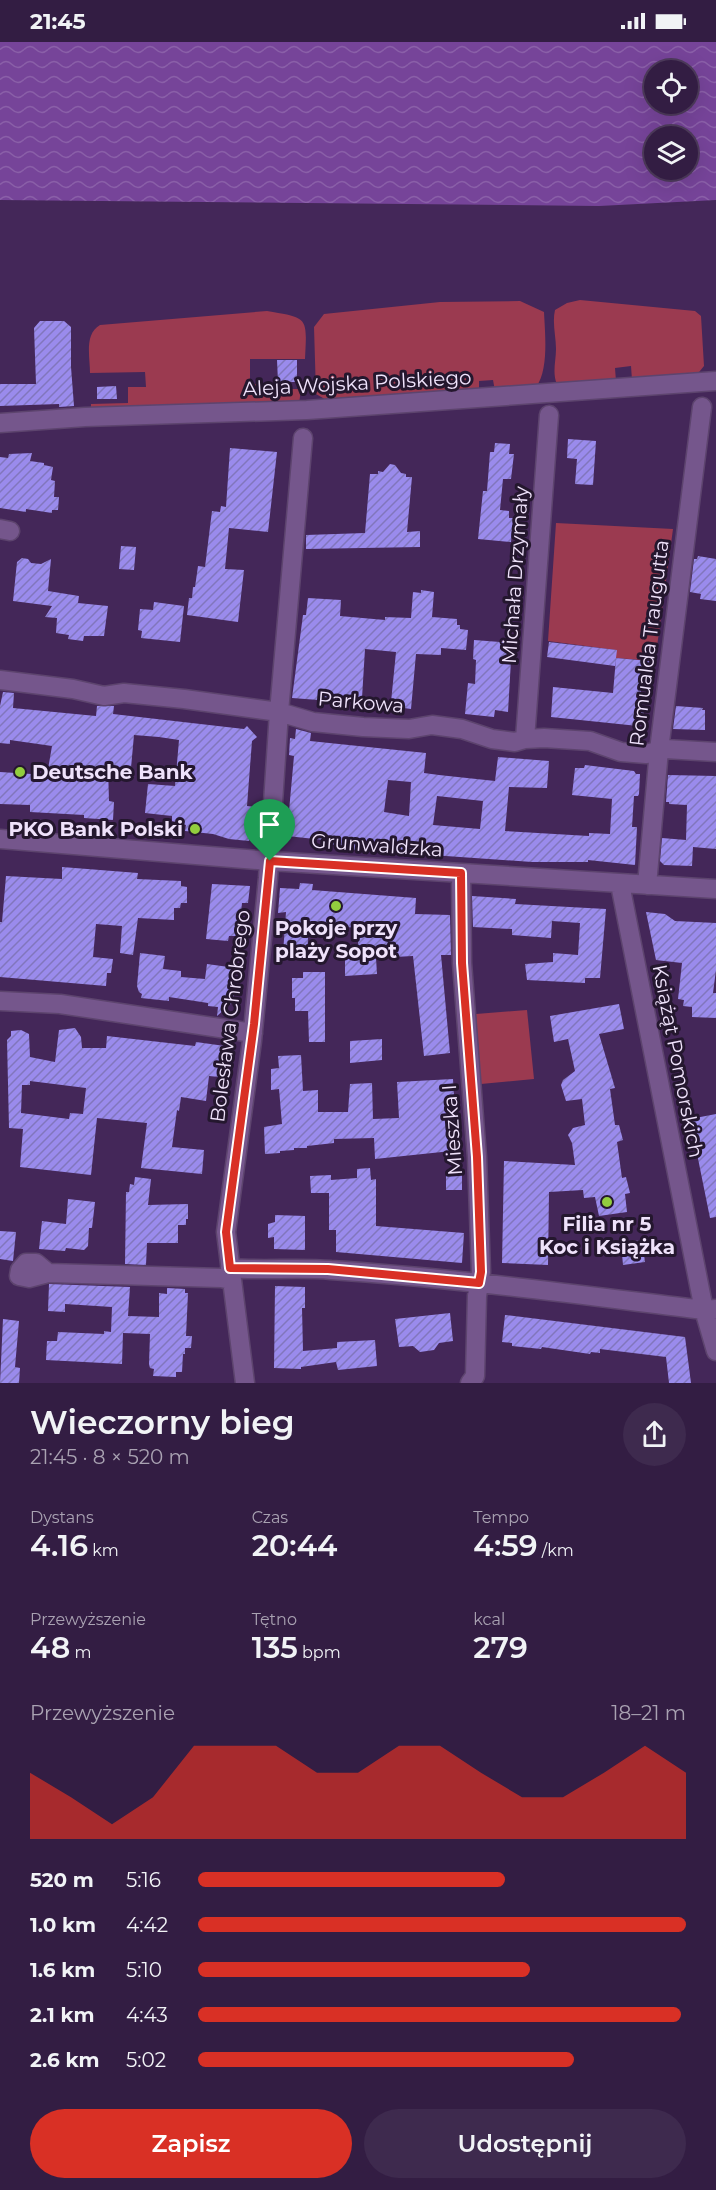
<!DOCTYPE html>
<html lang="pl">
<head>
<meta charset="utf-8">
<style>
	body { margin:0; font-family:Montserrat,sans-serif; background:#3e2a4e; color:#f1f3f6; height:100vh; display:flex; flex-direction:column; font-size:22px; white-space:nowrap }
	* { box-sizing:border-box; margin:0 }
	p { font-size:20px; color:#a9a2b2 }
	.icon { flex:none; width:33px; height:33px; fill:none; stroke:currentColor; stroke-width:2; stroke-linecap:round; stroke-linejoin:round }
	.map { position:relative; height:1341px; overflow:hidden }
	.side { display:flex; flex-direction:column; background:#331d43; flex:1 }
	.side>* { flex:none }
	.tools { position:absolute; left:644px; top:18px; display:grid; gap:12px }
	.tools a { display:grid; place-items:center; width:54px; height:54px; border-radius:50%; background:#331d43; box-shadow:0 6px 24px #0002,0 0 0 2px #4e3b5c; font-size:30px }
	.pin { position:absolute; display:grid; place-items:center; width:51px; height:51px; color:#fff; margin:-62px -26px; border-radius:50% 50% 50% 0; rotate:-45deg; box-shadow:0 0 6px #0007 }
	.pin .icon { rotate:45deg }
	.round { display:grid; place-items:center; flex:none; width:63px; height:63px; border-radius:32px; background:#3e2a4e }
	.headline { display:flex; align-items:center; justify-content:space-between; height:102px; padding:0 30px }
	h1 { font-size:33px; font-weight:600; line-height:45px }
	.figures { display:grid; grid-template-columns:repeat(3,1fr); gap:9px; height:102px; padding:6px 30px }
	.figures div { display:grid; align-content:center }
	.figures b { font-size:30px; font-weight:600 }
	.figures small { font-size:16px; font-weight:400 }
	.figures p { font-size:16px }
	.chart { height:168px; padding:12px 30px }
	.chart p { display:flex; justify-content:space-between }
	.chart svg { width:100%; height:108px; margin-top:6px; fill:#d93025; opacity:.7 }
	.primary-button { display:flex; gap:12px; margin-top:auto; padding:12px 30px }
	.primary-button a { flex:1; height:69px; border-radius:36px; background:#d93025; color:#fff; font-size:24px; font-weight:600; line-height:69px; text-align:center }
	.primary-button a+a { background:#3e2a4e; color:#f1f3f6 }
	ul { padding:0 30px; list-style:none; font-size:20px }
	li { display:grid; grid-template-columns:96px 72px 1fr; align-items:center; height:45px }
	li i { height:15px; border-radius:8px; background:#d93025 }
	.status { display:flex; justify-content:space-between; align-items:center; height:42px; padding:0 30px; background:#331d43; direction:ltr }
	.status svg { height:16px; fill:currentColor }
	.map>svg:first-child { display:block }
	.green { fill:#9b3a50 }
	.water { fill:url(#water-waves); fill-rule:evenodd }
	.building { fill:url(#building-hatch); fill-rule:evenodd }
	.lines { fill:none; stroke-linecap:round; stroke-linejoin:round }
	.minor-casing { stroke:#5d446e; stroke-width:21 }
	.minor { stroke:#75568c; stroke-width:18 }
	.route-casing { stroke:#fff; stroke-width:12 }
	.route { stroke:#d93025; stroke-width:8 }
	.poi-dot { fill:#92cd3e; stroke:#24172e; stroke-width:2 }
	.labels { text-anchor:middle; stroke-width:6; stroke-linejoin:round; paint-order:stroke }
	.street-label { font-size:20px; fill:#efe2fb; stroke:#24172e }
	.poi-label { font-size:20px; font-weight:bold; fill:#efe2fb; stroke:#24172e }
</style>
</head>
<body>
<div class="status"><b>21:45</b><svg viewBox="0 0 49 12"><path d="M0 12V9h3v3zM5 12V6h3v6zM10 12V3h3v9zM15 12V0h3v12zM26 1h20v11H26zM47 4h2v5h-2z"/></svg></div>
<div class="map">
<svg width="716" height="1341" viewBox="0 0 716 1341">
	<defs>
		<pattern id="water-waves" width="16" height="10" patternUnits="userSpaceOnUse" patternTransform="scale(1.5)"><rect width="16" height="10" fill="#764499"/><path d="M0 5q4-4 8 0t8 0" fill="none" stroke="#8a5fa8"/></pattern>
		<pattern id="building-hatch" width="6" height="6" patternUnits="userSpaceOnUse" patternTransform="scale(1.5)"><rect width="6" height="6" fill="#9a8bec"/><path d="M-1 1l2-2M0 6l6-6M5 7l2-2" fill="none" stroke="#8176bc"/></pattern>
	</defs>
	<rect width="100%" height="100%" fill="#442759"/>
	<path class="green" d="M580 258 695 269 701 274 704 324 695 335 632 338 631 324 615 326 616 339 557 342C552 331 556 319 556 307 556 294 552 281 555 268L567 261Z
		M520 259 544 270C545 291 549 328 536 345L495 349 493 338 479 339V350L328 359 316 352 314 285 324 272 440 260Z
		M267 269C309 276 307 275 305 317H250V342H282L283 347H301L299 362 91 366V362L128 361V345H146L145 330 90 331C90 315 84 292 100 283Z
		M556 481 673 487 655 619 616 616V608L548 599Z
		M527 968 534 1037 481 1042 476 972Z"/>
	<path class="water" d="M0 0H716V158L599 164 0 158ZM654 28H687V62H654ZM654 94H687V128H654Z"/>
	<path class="building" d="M40 279H64L71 285V325L74 364 59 365V362L0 364V342H36L34 286Z
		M277 318H297V340H278Z
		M116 344 117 357H97V345Z
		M568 397 596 399 593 443 575 442 577 417 567 416Z
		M495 401 510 402 509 412H514L511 437H503L500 468 509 469V476H513L511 500 478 497 483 449H487L490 410H494Z
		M230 406 277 410 268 490 229 486 225 527 244 528 238 580 187 573 189 556H192L193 545H195L198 524 205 525 212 469 220 470 221 464 226 465Z
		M32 411 30 419 44 421V423L53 425 51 438 55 439 54 455H59L58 468H52V471L26 467V470L0 466V415L8 416 9 412Z
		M390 422 395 423 401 431 406 432V435H412L407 490 420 489V505L306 507V493L365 491 370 432H378V429L383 430Z
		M121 504 136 505 134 528 119 527Z
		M698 514 716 517V559L700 557 701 552 690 550 694 517H697Z
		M22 516 28 517 31 521 41 522 51 517 48 549 79 554 78 561 108 564 104 594H84L83 599 68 597 69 593 56 591 57 576 45 575 52 564 13 559 17 520Z
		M421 548 434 550 432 575 457 577V583H460V587L468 588 466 608 441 606V613L416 612 411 667 397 665V660H391L396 610 365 607 362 656 333 653 332 659 292 656 303 573H306L308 556 341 558 340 574 385 578V575L411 576 413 550 421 551Z
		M154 560 184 564 180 600 141 596 142 589 138 588 140 567 153 568Z
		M474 598 512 601 508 670 495 668 494 675 465 672 468 641 475 642 476 618 473 617Z
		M549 600 617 608 615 624 547 615Z
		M616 616 649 619 647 633 643 632 639 667 644 668 643 681 639 680 638 684 551 675 553 645 613 651Z
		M3 650 14 651 13 666 96 674 97 664H114L113 672 244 687 247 684 257 695 252 699 247 764 257 765 255 790 250 795 249 799 229 797 213 792 185 789 186 783 172 779V774L145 771 148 742 175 744 179 698 159 695 134 693 131 726 108 725 109 759 114 760 113 778 84 776V773L30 770V763L0 762V730L47 733 52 704 10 698V702L0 701V664Z
		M676 664 703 666 702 668H705V688L673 687Z
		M296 687 311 691 310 699 426 711 424 731 439 733 495 739 498 715 549 719 547 746 509 745 505 789 589 794V791L610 792 612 757 572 753 575 726H584L585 723 634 729 636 732H640L639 752 638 754H634L632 785H637L635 823 588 818V820H532L346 807V804L324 802V798L287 794V782H284L285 768 289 769 294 714 289 713 290 696 295 697ZM388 738 411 740 409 774 384 770ZM437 754 483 759 480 787 433 783Z
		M668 733 716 734V807L693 805 692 824 664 823 660 819 662 796 686 798 687 763 669 762V760H666Z
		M62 825 138 831 137 837 181 839V844L187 845V861H181L180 866H174V878L138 876 133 913 120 911 122 884 96 882 93 915 113 917 111 931H107L106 944 0 935V880H2L6 834 62 837Z
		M300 841 313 842 312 848 416 856 415 872 450 873 451 913H441L450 1011 424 1014 413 914 376 916 377 932 345 934V917L357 916 359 886 309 882 307 912 283 911 286 870 278 871 280 846 299 847Z
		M212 842 250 844 248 861H242L239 894H229L228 899 206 897Z
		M472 854 516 857 515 862 606 867 600 936H585V941L527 938 525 922 553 920V911L578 913 580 881 552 879 551 896 512 893V887L473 885Z
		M646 870 665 872 675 879 716 881V928L713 951H716V976L692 975V965L683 964 684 958 678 957 682 921 656 918Z
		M140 911 165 914 163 927 181 929V935L205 937 207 922 236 926 235 939H238L237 952H234L233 960 217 974 218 965 208 964V961L169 955V959L141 956 142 952 139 950 137 944Z
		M303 930H325V1000H309L308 969H295V956H292V936H303Z
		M619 962 624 987 599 992 615 1046 610 1047 615 1083H619L623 1098 617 1100 622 1136 626 1135 630 1151 625 1152 627 1170 599 1174 595 1155 584 1156 583 1148 549 1150 548 1223 502 1221 504 1119 575 1123 572 1101 568 1093 573 1086 585 1083 582 1057 566 1059 561 1043 563 1038 575 1029 568 997 554 1000 550 974Z
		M75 986 81 995 82 1006H106L107 994 195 1004 196 1000 232 1005 229 1036 209 1034 206 1059 181 1055 179 1069 177 1068 172 1105 204 1108 202 1132 141 1126 147 1081 97 1076 91 1133 20 1125 23 1087 9 1086 7 998 11 994V989L21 988 29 992 30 1015 55 1020 59 988ZM30 1039 86 1046 83 1072 70 1071 69 1077 21 1071 22 1043H30Z
		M382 997V1018L350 1021V999Z
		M301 1013 303 1049 318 1048V1070H348L350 1042 372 1041 373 1077 399 1076 397 1040 453 1037 455 1071 461 1108 375 1117 374 1096 334 1097V1101L307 1104V1106H294V1108L280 1109V1111L265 1112 264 1085 282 1082 279 1047 271 1048V1027L279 1026 278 1014Z
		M716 1072V1175L710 1176 690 1077Z
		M370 1126 371 1138 376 1137V1184L464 1191 462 1221 336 1210V1188H329V1151H311L310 1134 331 1133V1138L357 1136V1127Z
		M446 1133H462V1148H446Z
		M135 1135 151 1137 148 1163 188 1162V1177H186V1183H178V1201H147L146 1223 125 1222 126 1150H129L130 1142 134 1143Z
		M68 1157 95 1160 92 1186H89L88 1204 84 1208 66 1206 65 1209 39 1207 42 1179 66 1182Z
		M275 1173 305 1174V1208L274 1207V1195L268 1196V1182L275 1180Z
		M0 1189 16 1190 13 1219 0 1217Z
		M642 1198 645 1220 623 1223 621 1201Z
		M49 1242 130 1245 128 1274 159 1275V1251L167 1252V1246L185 1247V1251H188L186 1294H192L191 1306H185V1312H183L182 1330H176V1335L153 1334 154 1327 150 1326 149 1322 150 1292 123 1291 122 1322 46 1318 47 1299H57L58 1290 104 1292V1289L111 1290 112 1265 65 1262V1270L48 1269Z
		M275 1244 305 1245V1266H302L303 1309 337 1306V1300L375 1298 377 1324 338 1328 336 1320 301 1325V1327L274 1326Z
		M450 1271 453 1299 439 1301 434 1308 420 1310 413 1304 399 1305 395 1277Z
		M505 1273 685 1295 691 1341H669L666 1315 600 1307V1311L591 1310 590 1312 542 1305 541 1307 512 1304V1301L502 1300Z
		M3 1277 19 1279 15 1325 20 1326 19 1341H0Z"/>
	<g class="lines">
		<g class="minor-casing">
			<path id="minor" d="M0 381 85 375 307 368 716 339
				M0 487 10 489
				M0 638 73 647 104 654 124 651 184 657 279 670 313 680 363 685 409 687 432 683 462 687 492 697 515 700 525 697 544 696 590 699 621 710 646 712 665 707 716 710
				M525 697 549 373
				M0 797 270 819 716 847
				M461 831 462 921 477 1115 481 1230 477 1254 475 1334 470 1341
				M620 842 704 1268 716 1309
				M647 843 659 708 702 365
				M0 959 60 962 253 991
				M26 1221H36L48 1231 29 1236 19 1234 20 1228Z
				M230 1226C263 1229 297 1225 331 1228 456 1236 580 1253 704 1268L716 1267
				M48 1231 221 1236 231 1238
				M245 1341 226 1190 252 999 268 836 279 670 303 396"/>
		</g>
		<use href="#minor" class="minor"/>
	</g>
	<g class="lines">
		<g class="route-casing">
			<path id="route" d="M270 819 461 831 462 921 477 1115 481 1230 479 1241 328 1227 230 1226 226 1190 254 982Z"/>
		</g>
		<use href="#route" class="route"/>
	</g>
	<g class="poi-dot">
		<circle cx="20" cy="730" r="6"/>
		<circle cx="195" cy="787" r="6"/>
		<circle cx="336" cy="864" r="6"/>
		<circle cx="607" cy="1160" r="6"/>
	</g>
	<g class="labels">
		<g class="street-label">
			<text transform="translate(357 341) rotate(-3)" y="7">Aleja Wojska Polskiego</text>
			<text transform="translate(515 533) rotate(-86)" y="7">Michała Drzymały</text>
			<text transform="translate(649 601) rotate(-83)" y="7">Romualda Traugutta</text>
			<text transform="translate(361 660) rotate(5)" y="7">Parkowa</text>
			<text transform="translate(377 803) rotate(4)" y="7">Grunwaldzka</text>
			<text transform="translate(230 974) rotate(-83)" y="7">Bolesława Chrobrego</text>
			<text transform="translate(678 1019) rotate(79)" y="7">Książąt Pomorskich</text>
			<text transform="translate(452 1088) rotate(-94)" y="7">Mieszka I</text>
		</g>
		<g class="poi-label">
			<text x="32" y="737" text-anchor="start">Deutsche Bank</text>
			<text x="183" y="794" text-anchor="end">PKO Bank Polski</text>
			<text x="336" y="893">Pokoje przy<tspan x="336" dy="23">plaży Sopot</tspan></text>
			<text x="607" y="1189">Filia nr 5<tspan x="607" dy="23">Koc i Książka</tspan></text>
		</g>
	</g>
</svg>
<div class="tools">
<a><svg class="icon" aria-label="locate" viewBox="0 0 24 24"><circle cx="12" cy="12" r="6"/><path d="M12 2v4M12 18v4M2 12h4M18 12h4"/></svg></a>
<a><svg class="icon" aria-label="layers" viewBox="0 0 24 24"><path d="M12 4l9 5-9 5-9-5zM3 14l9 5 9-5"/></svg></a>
</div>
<div class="pin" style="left:270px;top:819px;background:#1e9e55"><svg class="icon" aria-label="arrive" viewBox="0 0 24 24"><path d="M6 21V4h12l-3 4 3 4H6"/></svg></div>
</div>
<section class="side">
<div class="headline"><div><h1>Wieczorny bieg</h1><p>21:45 · 8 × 520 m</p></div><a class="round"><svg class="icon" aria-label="share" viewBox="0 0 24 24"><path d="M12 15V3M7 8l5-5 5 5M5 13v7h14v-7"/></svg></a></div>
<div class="figures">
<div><p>Dystans</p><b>4.16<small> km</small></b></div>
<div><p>Czas</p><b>20:44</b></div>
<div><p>Tempo</p><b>4:59<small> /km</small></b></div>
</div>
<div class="figures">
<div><p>Przewyższenie</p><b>48<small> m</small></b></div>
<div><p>Tętno</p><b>135<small> bpm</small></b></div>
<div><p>kcal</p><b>279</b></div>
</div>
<div class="chart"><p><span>Przewyższenie</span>18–21 m</p>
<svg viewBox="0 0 160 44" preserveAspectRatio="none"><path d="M0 44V17L10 27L20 38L30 27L40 6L50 6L60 6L70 17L80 17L90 6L100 6L110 17L120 27L130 27L140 17L150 6L160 17V44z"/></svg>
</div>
<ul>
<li><b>520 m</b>5:16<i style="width:63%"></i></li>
<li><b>1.0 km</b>4:42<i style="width:100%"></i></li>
<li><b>1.6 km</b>5:10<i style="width:68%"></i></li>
<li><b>2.1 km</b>4:43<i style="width:99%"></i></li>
<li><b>2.6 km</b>5:02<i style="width:77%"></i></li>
</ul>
<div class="primary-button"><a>Zapisz</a><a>Udostępnij</a></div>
</section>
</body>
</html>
